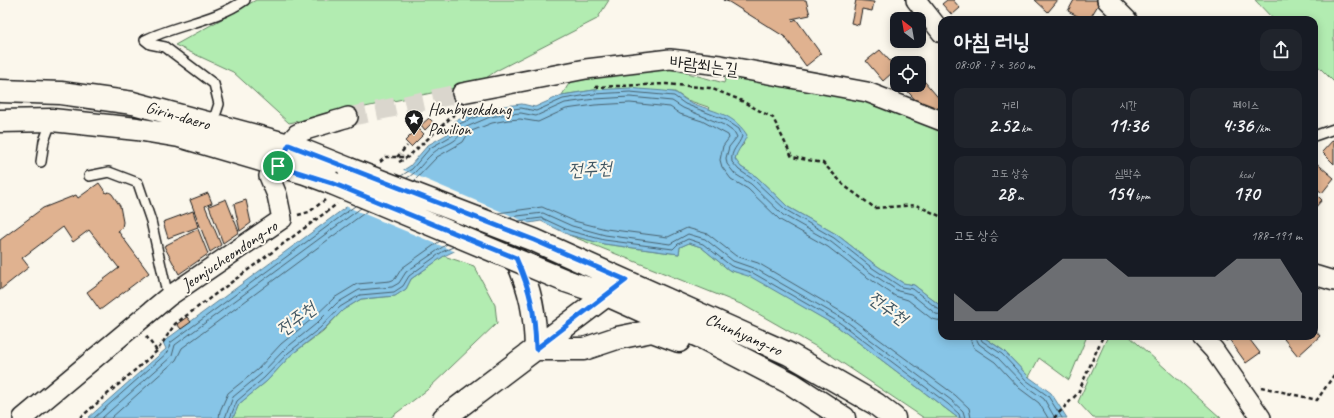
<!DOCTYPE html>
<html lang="ko">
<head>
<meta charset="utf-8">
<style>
	body { margin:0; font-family:Caveat,"Poor Story",sans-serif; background:#20242c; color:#f1f3f6; height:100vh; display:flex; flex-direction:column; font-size:15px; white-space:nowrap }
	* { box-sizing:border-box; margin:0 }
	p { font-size:13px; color:#9ea1a6 }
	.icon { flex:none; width:22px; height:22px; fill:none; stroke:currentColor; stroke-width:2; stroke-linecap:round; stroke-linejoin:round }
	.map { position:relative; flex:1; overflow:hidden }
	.drawer { position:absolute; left:938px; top:16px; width:380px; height:324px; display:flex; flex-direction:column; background:#171b24; border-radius:12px; box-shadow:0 2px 10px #0003 }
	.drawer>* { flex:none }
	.needle { width:26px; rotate:329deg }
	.tools { position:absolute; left:890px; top:12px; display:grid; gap:8px }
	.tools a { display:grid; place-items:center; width:36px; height:36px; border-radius:8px; background:#171b24; box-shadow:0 2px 10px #0003; font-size:20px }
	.pin { position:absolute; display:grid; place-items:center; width:34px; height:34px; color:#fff; margin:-17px; border:2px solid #fff; border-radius:50%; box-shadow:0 1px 4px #0007 }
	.round { display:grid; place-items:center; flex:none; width:42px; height:42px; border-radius:12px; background:#20242c }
	.headline { display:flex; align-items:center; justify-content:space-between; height:68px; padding:0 16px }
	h1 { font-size:22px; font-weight:700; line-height:30px }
	.stats { display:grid; grid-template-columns:repeat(3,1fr); gap:6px; height:68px; padding:4px 16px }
	.stats div { display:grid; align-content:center; border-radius:10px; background:#20242c; text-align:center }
	.stats b { font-size:20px; font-weight:700 }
	.stats small { font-size:11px; font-weight:400 }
	.stats p { font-size:11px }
	.chart { height:112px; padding:8px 16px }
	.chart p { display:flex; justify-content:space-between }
	.chart svg { width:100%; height:72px; margin-top:4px; fill:#919294; opacity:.7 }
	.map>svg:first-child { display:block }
	.green { fill:#b2ecb1; stroke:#678466 }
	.water { fill:#87c5e7; stroke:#5c8196 }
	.pier { fill:#fbf7ec }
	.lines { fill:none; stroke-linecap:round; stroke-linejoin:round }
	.shore { stroke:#47606d; stroke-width:1 }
	.building { fill:#e0b290; stroke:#1c1c1c }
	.minor-tunnel { stroke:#dad6cd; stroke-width:19; stroke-dasharray:19 10; stroke-linecap:butt }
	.service-casing { stroke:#1c1c1c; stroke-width:12 }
	.minor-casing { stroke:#1c1c1c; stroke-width:22 }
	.tertiary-casing { stroke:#1c1c1c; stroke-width:25 }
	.path { stroke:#1c1c1c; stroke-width:2.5; stroke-dasharray:4 3; stroke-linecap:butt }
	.service { stroke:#fbf7ec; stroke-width:9 }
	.minor { stroke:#fbf7ec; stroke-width:19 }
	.tertiary { stroke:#fbf7ec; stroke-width:22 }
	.tertiary-bridge-casing { stroke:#1c1c1c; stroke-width:25; stroke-linecap:butt }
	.tertiary-bridge { stroke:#fbf7ec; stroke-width:22 }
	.route-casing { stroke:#fff; stroke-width:8 }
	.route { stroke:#1a73e8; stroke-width:5 }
	.labels { text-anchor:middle; stroke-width:4; stroke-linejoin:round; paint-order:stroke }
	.street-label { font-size:17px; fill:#1c1c1c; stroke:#fbf7ec }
	.poi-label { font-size:17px; fill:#1c1c1c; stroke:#fbf7ec; text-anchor:start }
	.water-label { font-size:18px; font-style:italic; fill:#415763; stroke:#fbf7ec }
</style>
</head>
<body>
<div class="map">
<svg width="1334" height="418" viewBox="0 0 1334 418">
	<rect width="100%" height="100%" fill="#fbf7ec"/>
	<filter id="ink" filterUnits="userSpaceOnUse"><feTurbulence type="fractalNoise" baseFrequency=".025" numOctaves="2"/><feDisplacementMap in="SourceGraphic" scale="8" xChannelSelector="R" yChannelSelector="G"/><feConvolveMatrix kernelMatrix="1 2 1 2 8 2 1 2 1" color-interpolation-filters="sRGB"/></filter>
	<g filter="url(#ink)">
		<path class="green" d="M256 0H609L597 19 496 71 479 83 289 123 233 72 175 45Z
			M1255 0H1334V82L1314 62V20H1274Z
			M665 67 724 83 727 73 852 96 942 131V307L914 285 903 283 873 263 836 234 788 207 757 177 741 167 735 160 737 151 744 144 708 107 687 100 675 92 594 90 562 95 573 77Z
			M569 235 604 244 679 254 680 247 689 243 701 247 729 270 751 276 838 327 958 418H924L829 354 743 305Z
			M444 256 474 266 495 305 497 323 427 390 390 418H233L239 404 267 381 291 355 323 331 343 310 361 299 395 296 406 289 411 279Z
			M982 336H1087L1069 380 1039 358 1029 377 1004 351Z
			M1108 336H1129L1221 418H1093L1078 402Z"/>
		<path class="water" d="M630 88C644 90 659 90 673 92 678 93 682 98 686 100 708 112 731 110 747 135 744 144 737 150 735 159L741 167 757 177 788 207 836 234 873 263 903 283 914 285 942 307V336H982L1004 351 1029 377 1051 393 1067 418H958L838 327 751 277 729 270 701 247 689 243 680 247 679 254 604 244 569 235 541 221 505 227 444 256 411 279 406 289 395 296 361 299 343 310 323 330 291 355 267 381 239 404 233 418H88L166 349 163 342 353 202 410 166 428 145 453 131 455 121 488 108 522 104 535 107 562 95 594 90Z"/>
		<path class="pier" d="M401 169 533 225 505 229 456 252 345 206Z"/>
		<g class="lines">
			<path class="shore" d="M401 176 412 169 430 148 455 134 459 124 489 112 521 108 536 111 563 99 594 94 630 92 674 96 685 104 726 120 739 129 742 136C739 146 730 150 732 162L739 170 754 180 786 210 834 238 871 267 901 287 913 289 938 309 942 310
				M407 178C418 172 423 162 432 154 444 143 457 145 464 128L490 117 508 114 521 113 536 116 565 103 595 99 630 97 672 101 683 108 724 125 735 133 737 137 729 147 726 158 727 164 735 174 751 184 783 215 831 242 868 271 898 291 911 294 936 314 942 315
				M414 181 437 157 463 142 469 132 492 123 508 120 520 119 538 122 566 109 595 105 630 103 670 107 680 114 702 121 728 135 729 138 723 146 720 160 722 167 731 179 748 189 780 220 828 247 864 275 895 296 908 300 932 319 942 321
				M498 213 542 207 574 221 606 229 668 237 687 228 708 234 736 256 758 263 845 314 955 395 969 408 971 418
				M509 217 543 213 572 226 605 235 670 244 688 234 705 239 733 261 756 269 843 319 951 400 963 411 965 418
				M518 221 542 218 570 231 604 240 673 249 678 244 688 239 703 244 731 266 753 273 840 323 948 404 959 414 960 418
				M969 336 974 348 995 362 1019 388 1039 403 1048 418
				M975 336 979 344 998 358 1023 384 1044 399 1055 418
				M980 336 982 341 1002 354 1026 380 1048 396 1062 418
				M94 418 168 352 170 343 355 206
				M102 418 172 356 175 345 361 208
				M111 418 176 360 182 348 367 211
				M219 418 220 411 228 393 257 370 281 344 312 319 334 298 357 284 390 281 395 279 402 268 440 241
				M225 418 233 397 261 374 285 349 316 324 337 303 359 290 392 287 399 283 406 272 447 244
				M230 418 237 401 264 378 288 353 320 328 340 307 360 295 394 292 403 286 409 276 442 252 453 247"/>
		</g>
		<path class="building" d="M723 0H806L810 15 791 19 793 21 796 19 821 54 806 66 785 37 729 2Z
			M856 0 874 2 872 11 862 9 859 25 851 23Z
			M947 0H953L960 8 952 15 942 4Z
			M1035 0H1058L1048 12Z
			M1074 0H1101L1089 20H1085L1068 11Z
			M880 50 897 69V79L892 73 883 81 866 61Z
			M919 75 942 102V112L918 103 902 85H919Z
			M429 118 433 122 425 130 421 125Z
			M418 128 424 134 411 147 405 141Z
			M1334 139V164L1322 152Z
			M1314 161 1334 178 1322 193 1314 186Z
			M99 183 106 193 109 192 112 194 120 206 123 222 122 228 118 231 149 273 100 310 87 292 119 268 89 230 73 242 63 227 22 258 29 267 0 290V240L43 208 76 195 78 198Z
			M1314 192 1322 200 1314 209Z
			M208 193 212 203 205 206 221 245 210 252 190 200Z
			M226 199 239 232 223 243 209 206Z
			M246 200 251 223 240 231 234 204Z
			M193 211 198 227 168 238 163 222Z
			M198 229 208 254 179 274 164 246Z
			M187 317 191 322 181 329 177 324Z
			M1314 329 1320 336 1298 356 1284 339 1287 336H1314Z
			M1222 336H1233L1226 341Z
			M1233 336H1247L1260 353 1246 363 1229 339Z"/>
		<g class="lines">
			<path class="minor-tunnel" d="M348 117 462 93"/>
			<g class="service-casing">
				<path id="service" d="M212 125 219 104 214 84 165 47 150 44 145 40C178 24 215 21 245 0
					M1314 136 1334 129
					M41 162 44 141 52 120
					M89 176 109 172 138 183 151 221 168 297"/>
			</g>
			<g class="minor-casing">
				<path id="minor" d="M916 0 942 33
					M1107 0 1127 20
					M462 93 586 69 670 59 720 65 867 92 942 121
					M1314 275 1334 281
					M1201 336 1214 350 1261 418
					M23 418 168 297 282 219 277 195 269 176C279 164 285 145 297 134 304 129 337 121 348 117"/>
			</g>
			<g class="tertiary-casing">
				<path id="tertiary" d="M0 91 61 93 133 103 289 145 349 169
					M0 121 52 120 137 129 179 136 305 173 332 183
					M516 258C531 291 535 313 536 349
					M585 263 789 354 876 404 894 418
					M566 281 607 295 703 338 792 384 844 418
					M536 349H584L617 338 652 331 679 341
					M444 418 616 288"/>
			</g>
			<path class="path" d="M595 87 666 84 710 88 738 99 773 118 792 157 823 163 846 187 875 208 916 205 942 217
				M397 157 407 146
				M380 162 386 157H408
				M399 162 408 157 459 110
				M298 215 309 212 325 200
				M146 336 157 351
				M1261 387 1317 400 1334 375
				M80 418 157 351 175 324 337 204
				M1054 418 1078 393 1103 336"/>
			<use href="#service" class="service"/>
			<use href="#minor" class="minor"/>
			<use href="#tertiary" class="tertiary"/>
			<g class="tertiary-bridge-casing">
				<path id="tertiary-bridge" d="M349 169 534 240 585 263
					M332 183 566 281"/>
			</g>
			<use href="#tertiary-bridge" class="tertiary-bridge"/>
		</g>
	</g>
	<g class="lines" filter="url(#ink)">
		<g class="route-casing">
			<path id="route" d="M289 145 534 240 626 280 536 349C535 313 531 291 516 258L332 183 278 166Z"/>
		</g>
		<use href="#route" class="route"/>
	</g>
	<defs>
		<g id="sight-pin" transform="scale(1)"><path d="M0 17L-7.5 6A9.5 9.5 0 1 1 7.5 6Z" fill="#1c1c1c" stroke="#fbf7ec"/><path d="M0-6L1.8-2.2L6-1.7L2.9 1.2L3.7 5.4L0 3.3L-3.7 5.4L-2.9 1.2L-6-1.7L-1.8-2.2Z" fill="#fff"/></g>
	</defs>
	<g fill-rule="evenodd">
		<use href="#sight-pin" x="414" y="119"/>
	</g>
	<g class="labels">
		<g class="street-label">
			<text transform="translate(704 65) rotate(7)" y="6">바람쐬는길</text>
			<text transform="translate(178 115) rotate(16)" y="6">Girin-daero</text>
			<text transform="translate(229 255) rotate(-34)" y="6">Jeonjucheondong-ro</text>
			<text transform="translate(744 334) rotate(24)" y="6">Chunhyang-ro</text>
		</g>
		<g class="poi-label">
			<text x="428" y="115">Hanbyeokdang<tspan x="428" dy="20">Pavilion</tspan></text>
		</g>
		<g class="water-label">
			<text transform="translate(590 169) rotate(-3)" y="6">전주천</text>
			<text transform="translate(888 308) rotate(36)" y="6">전주천</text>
			<text transform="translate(296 319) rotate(-37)" y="6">전주천</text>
		</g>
	</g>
</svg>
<div class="tools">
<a><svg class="needle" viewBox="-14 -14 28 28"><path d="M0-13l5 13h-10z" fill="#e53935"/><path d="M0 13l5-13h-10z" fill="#9ea1a6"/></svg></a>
<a><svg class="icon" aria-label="locate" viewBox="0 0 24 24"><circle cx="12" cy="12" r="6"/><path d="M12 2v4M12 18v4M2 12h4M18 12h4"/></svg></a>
</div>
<div class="pin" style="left:278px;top:166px;background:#1e9e55"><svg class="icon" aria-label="arrive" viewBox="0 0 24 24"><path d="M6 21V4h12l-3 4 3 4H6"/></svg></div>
<section class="drawer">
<div class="headline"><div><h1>아침 러닝</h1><p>08:08 · 7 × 360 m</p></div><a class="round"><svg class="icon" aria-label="share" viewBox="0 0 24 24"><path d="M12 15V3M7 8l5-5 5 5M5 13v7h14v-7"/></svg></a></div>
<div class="stats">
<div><p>거리</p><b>2.52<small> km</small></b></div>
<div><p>시간</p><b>11:36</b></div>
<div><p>페이스</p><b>4:36<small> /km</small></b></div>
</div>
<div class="stats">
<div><p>고도 상승</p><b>28<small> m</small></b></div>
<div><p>심박수</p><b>154<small> bpm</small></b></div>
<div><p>kcal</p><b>170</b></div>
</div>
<div class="chart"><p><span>고도 상승</span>188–191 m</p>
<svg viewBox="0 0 160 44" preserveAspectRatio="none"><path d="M0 44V27L10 38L20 38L30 27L40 17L50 6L60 6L70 6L80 17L90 17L100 17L110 17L120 17L130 6L140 6L150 6L160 27V44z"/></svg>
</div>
</section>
</div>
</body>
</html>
